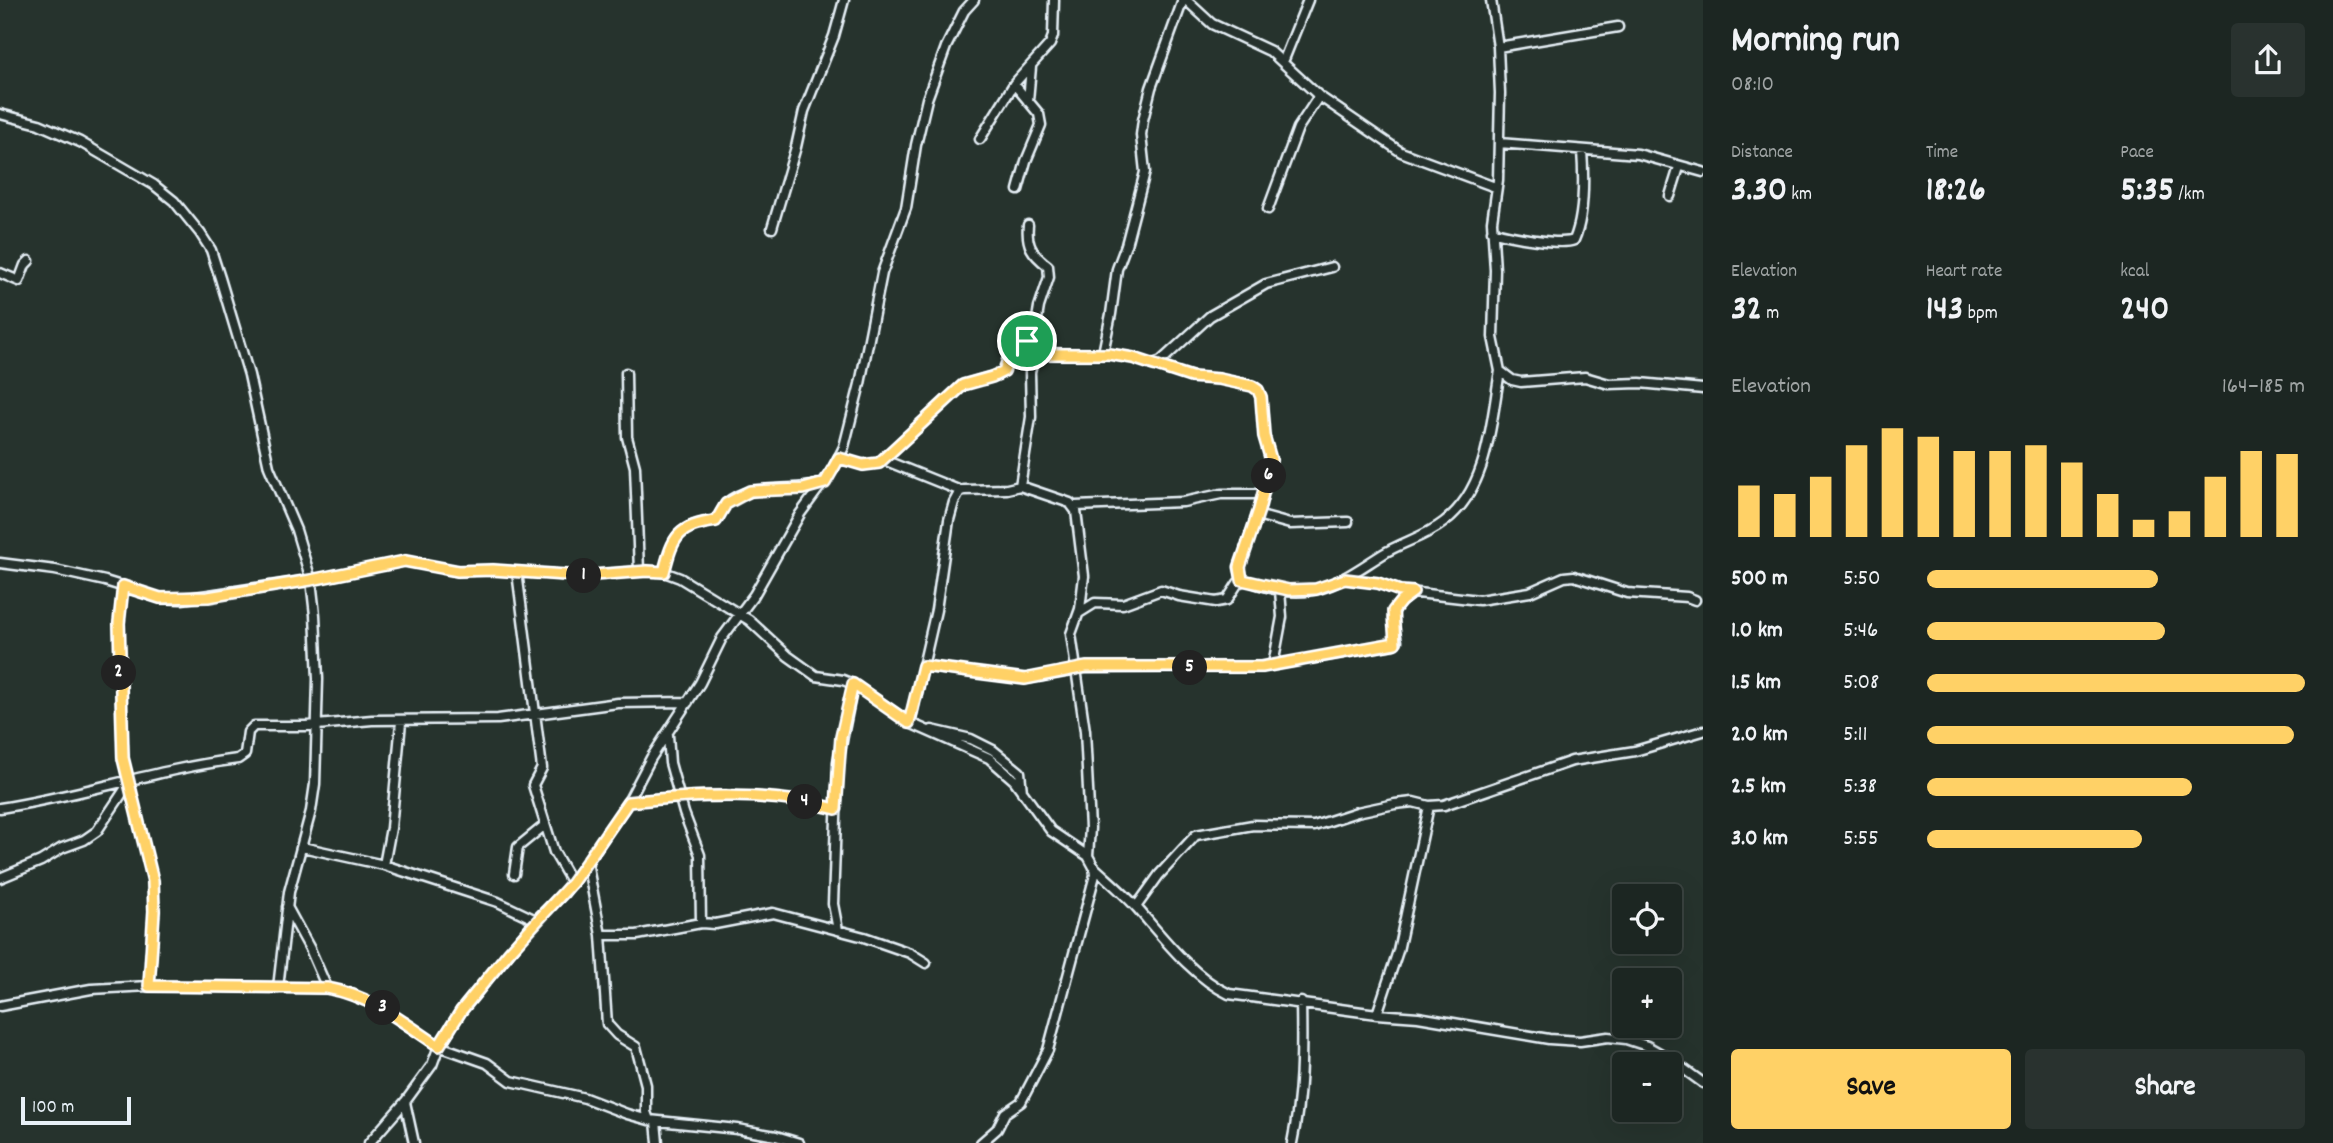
<!DOCTYPE html>
<html lang="en">
<head>
<meta charset="utf-8">
<style>
	body { margin:0; font-family:Dekko,sans-serif; background:#29322f; color:#f1f3f6; height:100vh; display:flex; flex-direction:column; font-size:26px; white-space:nowrap }
	* { box-sizing:border-box; margin:0 }
	p { font-size:23px; color:#a0a5a5 }
	.icon { flex:none; width:38px; height:38px; fill:none; stroke:currentColor; stroke-width:2; stroke-linecap:round; stroke-linejoin:round }
	.map { position:relative; flex:1; overflow:hidden }
	.panel { display:flex; flex-direction:column; background:#1c2622; width:630px }
	.panel>* { flex:none }
	.buttons { position:absolute; left:1612px; top:884px; display:grid; gap:14px }
	.buttons a { display:grid; place-items:center; width:70px; height:70px; border-radius:7px; background:#1c2622; box-shadow:0 7px 28px #0002,0 0 0 2px #3a4340; font-size:35px }
	.scale { position:absolute; left:21px; bottom:18px; width:110px; box-sizing:border-box; padding-left:7px; border:4px solid #e8f1f8; border-top:0; font-size:19px; line-height:24px; white-space:nowrap; color:#e8f1f8; -webkit-text-stroke:5px #26332d; paint-order:stroke }
	.pin { position:absolute; display:grid; place-items:center; width:60px; height:60px; color:#fff; margin:-30px; border:4px solid #fff; border-radius:50%; box-shadow:0 2px 7px #0007 }
	.km { position:absolute; width:35px; height:35px; margin:-18px; border-radius:50%; background:#222; color:#fff; font-size:19px; line-height:35px; text-align:center }
	.round { display:grid; place-items:center; flex:none; width:74px; height:74px; border-radius:7px; background:#29322f }
	.overview { display:flex; align-items:center; justify-content:space-between; height:119px; padding:0 28px }
	h1 { font-size:38px; font-weight:700; line-height:52px }
	.figures { display:grid; grid-template-columns:repeat(3,1fr); gap:10px; height:119px; padding:7px 28px }
	.figures div { display:grid; align-content:center }
	.figures b { font-size:35px; font-weight:700 }
	.figures small { font-size:19px; font-weight:400 }
	.figures p { font-size:19px }
	.chart { height:196px; padding:14px 28px }
	.chart p { display:flex; justify-content:space-between }
	.chart svg { width:100%; height:126px; margin-top:7px; stroke:#ffd166; stroke-width:6 }
	.primary-button { display:flex; gap:14px; margin-top:auto; padding:14px 28px }
	.primary-button a { flex:1; height:80px; border-radius:7px; background:#ffd166; color:#111; font-size:28px; font-weight:700; line-height:80px; text-align:center }
	.primary-button a+a { background:#29322f; color:#f1f3f6 }
	ul { padding:0 28px; list-style:none; font-size:23px }
	li { display:grid; grid-template-columns:112px 84px 1fr; align-items:center; height:52px }
	li i { height:18px; border-radius:9px; background:#ffd166 }
	main { display:flex; flex:1; min-height:0 }
	.map>svg:first-child { display:block }
	.lines { fill:none; stroke-linecap:round; stroke-linejoin:round }
	.street-casing { stroke:#e8f1f8; stroke-width:13 }
	.street { stroke:#26332d; stroke-width:8 }
	.route-casing { stroke:#fff; stroke-width:14 }
	.route { stroke:#ffd166; stroke-width:9 }
</style>
</head>
<body>
<main>
<div class="map">
<svg width="1703" height="1143" viewBox="0 0 1703 1143">
	<rect width="100%" height="100%" fill="#26332d"/>
	<filter id="ink" filterUnits="userSpaceOnUse"><feTurbulence type="fractalNoise" baseFrequency=".0143" numOctaves="2"/><feDisplacementMap in="SourceGraphic" scale="14" xChannelSelector="R" yChannelSelector="G"/><feConvolveMatrix kernelMatrix="1 2 1 2 8 2 1 2 1" color-interpolation-filters="sRGB"/></filter>
	<g filter="url(#ink)">
		<g class="lines">
			<g class="street-casing">
				<path id="street" d="M1186 0 1212 24 1270 51 1319 96 1401 152 1495 187
					M1491 0 1498 47 1500 93 1498 180 1492 221 1495 270 1493 337 1500 371 1512 380 1521 382 1585 377 1609 384 1640 383 1703 389
					M1498 47 1618 27
					M1283 62 1308 0
					M1014 84 1039 114 1041 125 1026 161 1018 190
					M1028 101 1031 67
					M0 114 39 124 80 142 154 185 174 201 200 233 211 250 220 278 249 375 269 467 296 530 311 580 315 615 318 679 315 784 311 811 289 892 278 988
					M980 139 1014 84 1050 44 1053 36 1054 0
					M1499 143 1638 154 1703 172
					M1670 196 1679 167
					M1268 209 1298 128 1319 96
					M772 228 796 147 804 111 834 36 844 0
					M1492 231C1507 236 1561 246 1574 240 1585 215 1584 178 1582 150
					M0 273 19 281 25 265 29 261
					M1027 341 1031 350 1039 354H1109L1133 358 1191 377 1219 379 1253 386 1258 390 1261 397 1264 436 1271 460 1259 510 1239 567 1242 580
					M1103 353 1111 314 1117 269 1126 245 1145 172 1141 135 1143 120 1151 88 1183 0
					M1152 365 1161 361 1210 316 1266 284 1332 267
					M626 373 627 437 635 467 639 571
					M839 458 863 465 879 463 963 385 997 375 1004 371 1012 349 1027 341 1035 331 1039 307 1049 277 1048 266C1032 254 1026 245 1028 225
					M884 460 961 491
					M1020 486 1070 503 1076 511 1084 576 1080 609 1071 634 1085 731 1090 828 1088 856
					M1075 506 1183 502 1221 494H1262
					M1257 515 1290 524 1348 522
					M0 563 55 570 105 581 160 598 182 599 311 580 405 561 458 571 493 570 580 576 647 571 664 572 680 578 749 620 788 656 816 676 843 680 853 684 910 723 989 758 1014 780 1051 831 1088 856 1094 867 1095 875 1048 1050 1021 1102 1005 1113 997 1129 981 1143
					M517 572 542 768 533 785 554 852 572 883
					M664 572C673 536 678 525 716 521 720 516 722 508 727 503 751 481 794 494 823 483
					M1345 579 1378 583 1400 591 1479 600 1530 592 1564 577 1574 576 1627 593 1687 597 1695 600
					M123 586 119 623 123 758 153 881 154 911 149 986
					M1079 613 1095 603 1123 604 1161 590 1179 596 1216 602 1227 600 1238 583 1244 580C1256 583 1268 588 1280 590 1323 598 1349 575 1383 554 1402 542 1425 537 1444 522 1489 488 1491 421 1500 371
					M1273 665 1282 617 1280 590
					M923 666 1025 679 1076 670
					M1075 668 1262 667 1393 644 1397 641C1391 614 1389 609 1413 592
					M910 723 936 610 949 520 954 502 960 491 964 490 1007 489 1020 486 1031 417 1030 372 1032 364 1039 354
					M932 730 971 739 993 750 1020 772 1022 792
					M668 735 670 763 684 813 700 855 701 923
					M628 802C697 795 769 791 837 809
					M0 808C80 796 157 769 238 759L245 754 248 732 254 726H306L372 720 498 719 618 703 688 702
					M302 847 384 865 498 902 536 920
					M587 862 601 935 607 1024 617 1035 636 1047 646 1085V1112L649 1120
					M384 865 391 828 401 722
					M1094 867C1109 881 1125 894 1138 909 1163 938 1194 978 1229 994L1377 1014 1418 1017 1549 1039 1580 1041 1608 1037 1626 1039 1647 1046 1670 1059 1703 1083
					M514 874 518 847 545 825
					M0 878 41 861 62 848 84 840 97 831 129 783
					M287 907 310 949 327 988
					M1136 907 1159 875 1196 835 1253 825 1314 826 1357 812 1395 804 1413 802 1429 806 1444 805 1572 761 1635 751 1703 731
					M838 930 833 904 838 762 853 684
					M601 935H637L701 923 715 924 773 913 864 937 910 953 926 963
					M0 1006 91 989 149 986 327 988 345 992 379 1006 439 1046 487 1063 511 1081 585 1098 627 1114 649 1120 737 1129 776 1136 799 1143
					M1377 1014 1398 951 1429 806
					M405 1102 414 1143
					M656 1121 658 1143
					M369 1143 405 1102 432 1065 439 1046 461 1011 536 920 564 893 587 862 628 802 651 758 700 683 722 638 754 595 800 514 833 469 844 447 860 384 882 273 906 208 916 145 927 99 946 47 964 11 974 0
					M1292 1143C1302 1096 1302 1050 1301 1002"/>
			</g>
			<use href="#street" class="street"/>
		</g>
	</g>
	<g class="lines" filter="url(#ink)">
		<g class="route-casing">
			<path id="route" d="M1027 341 1031 350 1039 354H1109L1133 358 1191 377 1219 379 1252 386 1258 390 1261 397 1264 436 1271 460 1259 510 1240 567 1242 580 1289 590 1316 589 1345 579 1378 583 1400 591 1413 592 1401 601 1393 611 1395 643 1262 667H1086L1025 679 923 666 909 723 853 684 841 737 836 809C769 791 697 795 628 802L572 883 509 952 461 1011 439 1046C403 1022 371 996 327 988L149 986 154 911 153 881 123 758 119 623 123 586 160 598 208 597 311 580 405 561 458 571 493 570 580 576 647 571 664 572C673 536 678 526 716 521L726 504 750 491 803 489 825 483 839 458 863 465 879 463 963 385 992 377 1004 371 1012 349Z"/>
		</g>
		<use href="#route" class="route"/>
	</g>
</svg>
<div class="buttons">
<a><svg class="icon" aria-label="locate" viewBox="0 0 24 24"><circle cx="12" cy="12" r="6"/><path d="M12 2v4M12 18v4M2 12h4M18 12h4"/></svg></a>
<a>+</a>
<a>−</a>
</div>
<div class="scale">100 m</div>
<div class="pin" style="left:1027px;top:341px;background:#1e9e55"><svg class="icon" aria-label="arrive" viewBox="0 0 24 24"><path d="M6 21V4h12l-3 4 3 4H6"/></svg></div>
<b class="km" style="left:584px;top:576px">1</b>
<b class="km" style="left:119px;top:673px">2</b>
<b class="km" style="left:383px;top:1008px">3</b>
<b class="km" style="left:805px;top:802px">4</b>
<b class="km" style="left:1190px;top:668px">5</b>
<b class="km" style="left:1269px;top:476px">6</b>
</div>
<section class="panel">
<div class="overview"><div><h1>Morning run</h1><p>08:10</p></div><a class="round"><svg class="icon" aria-label="share" viewBox="0 0 24 24"><path d="M12 15V3M7 8l5-5 5 5M5 13v7h14v-7"/></svg></a></div>
<div class="figures">
<div><p>Distance</p><b>3.30<small> km</small></b></div>
<div><p>Time</p><b>18:26</b></div>
<div><p>Pace</p><b>5:35<small> /km</small></b></div>
</div>
<div class="figures">
<div><p>Elevation</p><b>32<small> m</small></b></div>
<div><p>Heart rate</p><b>143<small> bpm</small></b></div>
<div><p>kcal</p><b>240</b></div>
</div>
<div class="chart"><p><span>Elevation</span>164–185 m</p>
<svg viewBox="0 0 160 44" preserveAspectRatio="none"><path d="M5 44V26M15 44V29M25 44V23M35 44V12M45 44V6M55 44V9M65 44V14M75 44V14M85 44V12M95 44V18M105 44V29M115 44V38M125 44V35M135 44V23M145 44V14M155 44V15"/></svg>
</div>
<ul>
<li><b>500 m</b>5:50<i style="width:61%"></i></li>
<li><b>1.0 km</b>5:46<i style="width:63%"></i></li>
<li><b>1.5 km</b>5:08<i style="width:100%"></i></li>
<li><b>2.0 km</b>5:11<i style="width:97%"></i></li>
<li><b>2.5 km</b>5:38<i style="width:70%"></i></li>
<li><b>3.0 km</b>5:55<i style="width:57%"></i></li>
</ul>
<div class="primary-button"><a>Save</a><a>Share</a></div>
</section>
</main>
</body>
</html>
